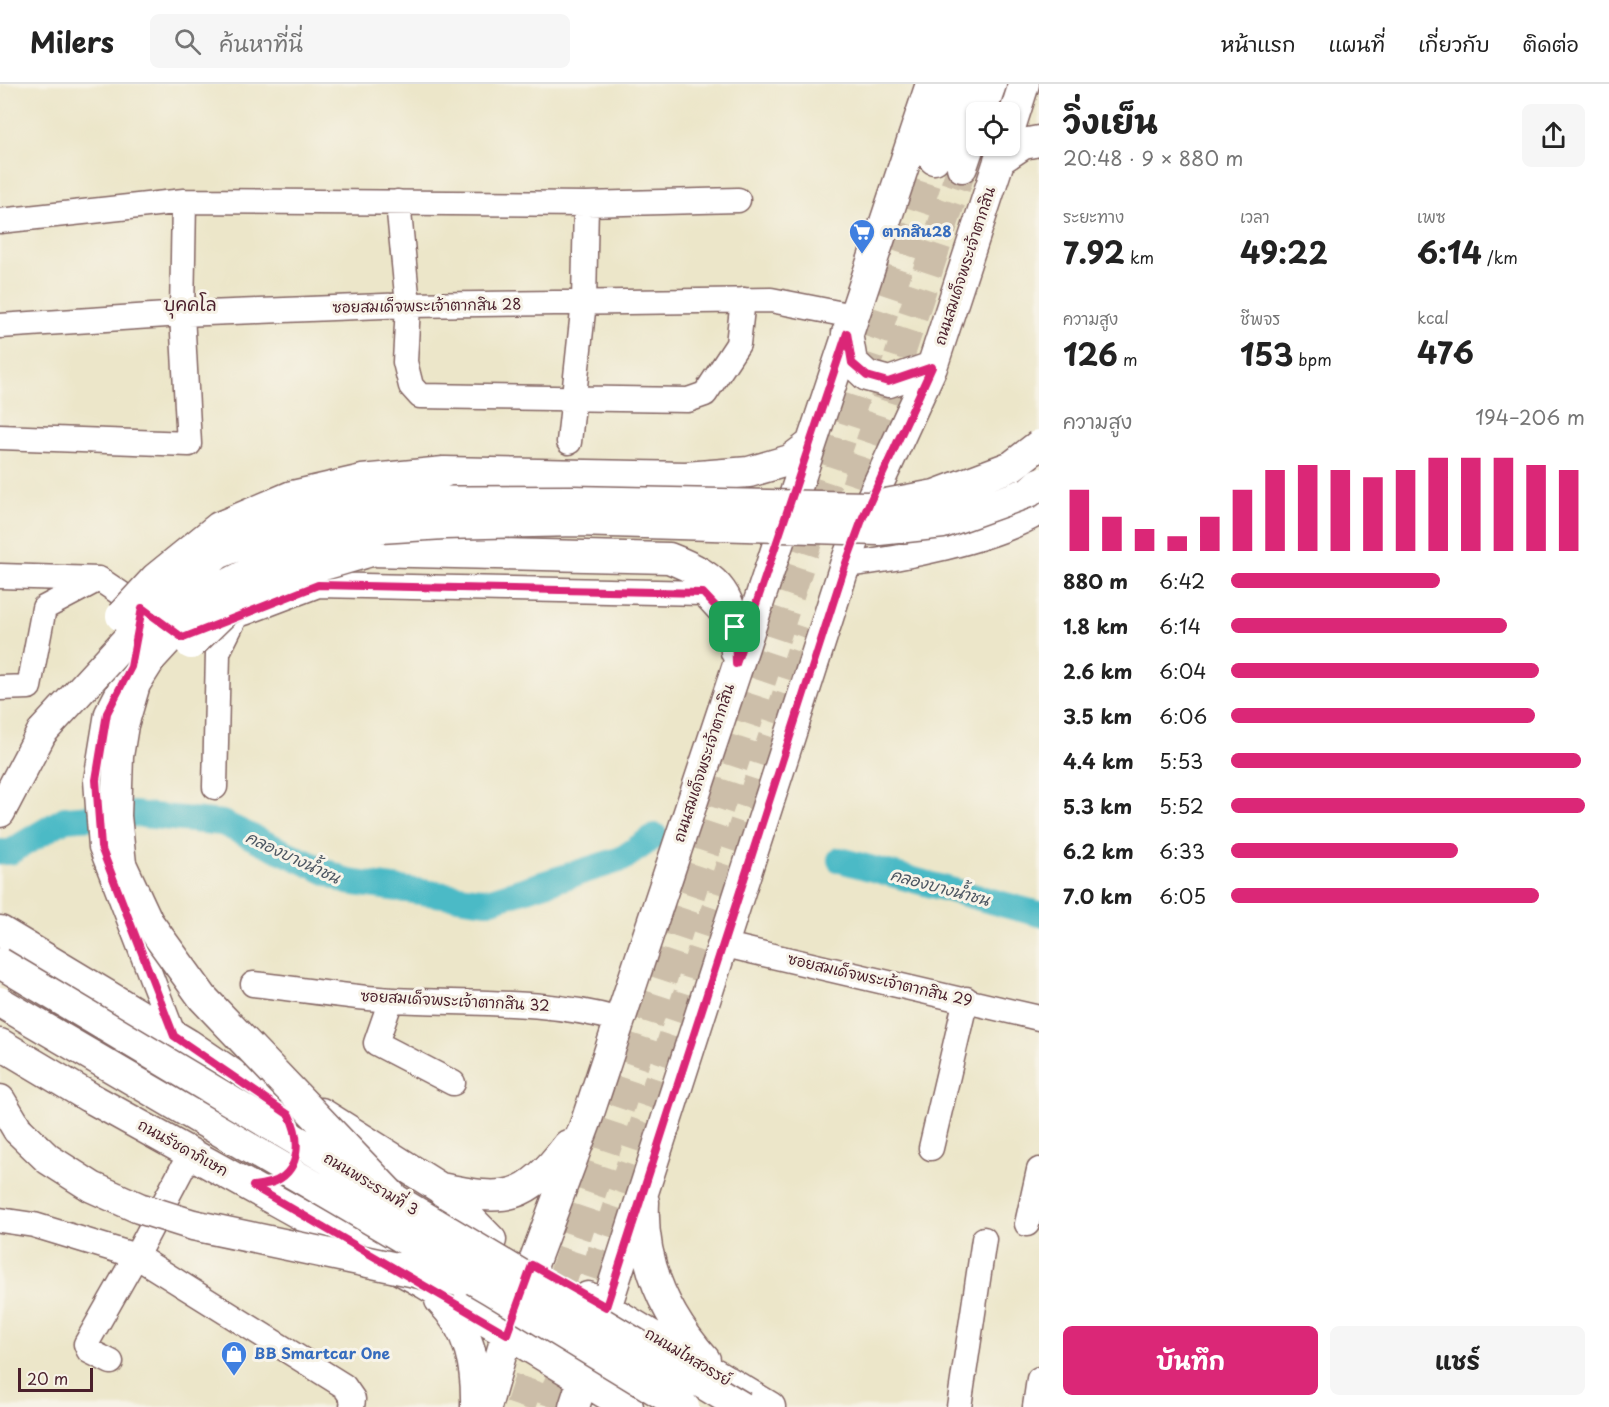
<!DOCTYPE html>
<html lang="th">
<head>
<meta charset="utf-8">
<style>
	body { margin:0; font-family:"Playpen Sans","Playpen Sans Thai",sans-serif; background:#f6f6f6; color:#222; height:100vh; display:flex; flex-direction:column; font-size:22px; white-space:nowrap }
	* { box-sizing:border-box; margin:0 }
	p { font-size:20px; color:#767676 }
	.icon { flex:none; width:33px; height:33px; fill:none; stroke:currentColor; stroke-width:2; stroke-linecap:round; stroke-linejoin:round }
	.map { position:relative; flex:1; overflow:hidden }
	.details { display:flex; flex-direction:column; background:#fff; width:570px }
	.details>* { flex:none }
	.tools { position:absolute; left:966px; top:18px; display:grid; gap:12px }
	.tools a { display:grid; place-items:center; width:54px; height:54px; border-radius:9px; background:#fff; box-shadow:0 2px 4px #0004; font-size:30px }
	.scale { position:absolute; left:18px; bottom:15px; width:75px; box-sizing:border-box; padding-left:6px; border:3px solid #4a1f2b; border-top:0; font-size:16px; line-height:21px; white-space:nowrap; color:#4a1f2b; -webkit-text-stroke:4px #f7f3e8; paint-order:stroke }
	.pin { position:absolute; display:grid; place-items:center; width:51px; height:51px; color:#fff; margin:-26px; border-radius:12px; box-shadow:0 3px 9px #0006 }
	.round { display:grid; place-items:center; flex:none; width:63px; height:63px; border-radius:9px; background:#f6f6f6 }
	.headline { display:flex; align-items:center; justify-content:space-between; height:102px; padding:0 24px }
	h1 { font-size:33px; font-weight:700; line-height:45px }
	.metrics { display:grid; grid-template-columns:repeat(3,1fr); gap:9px; height:102px; padding:6px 24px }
	.metrics div { display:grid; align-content:center }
	.metrics b { font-size:30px; font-weight:700 }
	.metrics small { font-size:16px; font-weight:400 }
	.metrics p { font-size:16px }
	.chart { height:168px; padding:12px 24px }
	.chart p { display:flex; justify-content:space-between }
	.chart svg { width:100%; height:108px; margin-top:6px; stroke:#db2777; stroke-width:6 }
	.cta { display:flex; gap:12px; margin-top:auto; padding:12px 24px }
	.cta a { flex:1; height:69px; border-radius:9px; background:#db2777; color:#fff; font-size:24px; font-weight:700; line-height:69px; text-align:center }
	.cta a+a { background:#f6f6f6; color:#222 }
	ul { padding:0 24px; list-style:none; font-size:20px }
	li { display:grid; grid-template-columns:96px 72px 1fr; align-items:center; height:45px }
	li i { height:15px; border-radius:8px; background:#db2777 }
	header { display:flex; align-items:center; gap:36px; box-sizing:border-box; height:84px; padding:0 30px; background:#fff; border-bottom:2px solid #e0e0e0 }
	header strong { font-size:28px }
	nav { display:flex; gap:33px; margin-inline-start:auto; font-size:21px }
	.search { width:420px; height:54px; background:#f6f6f6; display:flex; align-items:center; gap:15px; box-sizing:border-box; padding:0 21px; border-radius:9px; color:#767676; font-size:22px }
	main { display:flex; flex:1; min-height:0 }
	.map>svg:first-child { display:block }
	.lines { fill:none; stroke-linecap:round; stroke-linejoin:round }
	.canal { stroke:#4cbac6; stroke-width:26 }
	.major-tunnel { stroke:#ccbea9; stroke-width:30; stroke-dasharray:30 15; stroke-linecap:butt }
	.minor-casing { stroke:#836562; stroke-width:27 }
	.major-casing { stroke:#836562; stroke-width:33 }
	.minor { stroke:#fff; stroke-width:24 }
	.major { stroke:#fff; stroke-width:30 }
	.major-bridge-casing { stroke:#836562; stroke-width:33; stroke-linecap:butt }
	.major-bridge { stroke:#fff; stroke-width:30 }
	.route-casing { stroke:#fff; stroke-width:12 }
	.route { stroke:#db2777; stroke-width:8 }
	.labels { text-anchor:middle; stroke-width:6; stroke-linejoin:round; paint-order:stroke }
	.shop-label { font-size:15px; font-weight:bold; fill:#366cbe; stroke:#f7f3e8; text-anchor:start }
	.street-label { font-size:15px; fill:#4a1f2b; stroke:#f7f3e8 }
	.water-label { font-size:16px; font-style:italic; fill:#4b5561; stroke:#f7f3e8 }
	.quarter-label { font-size:18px; fill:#4a1f2b; stroke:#f7f3e8 }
</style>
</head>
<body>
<header>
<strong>Milers</strong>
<div class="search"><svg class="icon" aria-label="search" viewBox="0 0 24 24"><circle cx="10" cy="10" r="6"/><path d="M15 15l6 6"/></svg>ค้นหาที่นี่</div>
<nav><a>หน้าแรก</a><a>แผนที่</a><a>เกี่ยวกับ</a><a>ติดต่อ</a></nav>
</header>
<main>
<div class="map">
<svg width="1039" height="1323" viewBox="0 0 1039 1323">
	<rect width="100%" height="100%" fill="#f7f3e8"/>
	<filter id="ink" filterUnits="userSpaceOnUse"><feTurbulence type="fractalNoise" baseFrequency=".0167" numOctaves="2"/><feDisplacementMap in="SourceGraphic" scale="12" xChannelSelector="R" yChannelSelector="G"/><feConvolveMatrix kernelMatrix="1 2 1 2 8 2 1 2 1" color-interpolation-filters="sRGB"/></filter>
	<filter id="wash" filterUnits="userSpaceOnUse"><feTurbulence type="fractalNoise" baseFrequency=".008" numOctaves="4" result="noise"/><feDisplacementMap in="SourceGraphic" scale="24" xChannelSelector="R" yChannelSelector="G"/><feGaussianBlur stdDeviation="1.35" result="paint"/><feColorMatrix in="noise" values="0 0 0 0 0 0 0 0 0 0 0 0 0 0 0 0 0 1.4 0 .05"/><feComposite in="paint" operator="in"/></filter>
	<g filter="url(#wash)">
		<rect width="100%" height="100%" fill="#ece6c9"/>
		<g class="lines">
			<path class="canal" d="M0 768H10L65 735 133 730 222 739 348 798 488 817 622 775 655 752
				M840 776 1039 830"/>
		</g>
	</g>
	<g filter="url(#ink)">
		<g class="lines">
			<path class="major-tunnel" d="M842 445 962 83
				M520 1323 934 75
				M551 1323 809 545"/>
			<g class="minor-casing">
				<path id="minor" d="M398 118 408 221 405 278 411 302 420 312 688 316 705 310 738 260 743 216
					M0 137 184 117 586 120 738 116
					M0 242 182 230 408 221 771 216 853 232
					M0 353 189 360 182 230 184 117
					M569 358 584 218 586 120
					M845 481C900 475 991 458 1039 429
					M0 492 99 495 148 528
					M244 529 318 501 703 509 725 533
					M130 585 107 629 96 696 101 763 174 952
					M0 604 29 603 44 524 97 496
					M215 703 218 568 236 532
					M721 860 1039 934
					M253 900C299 905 346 913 393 916 471 920 544 915 620 936
					M391 916 376 959 453 999
					M931 1064 966 915
					M0 1136 34 1141 136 1172 191 1068
					M1027 1140 1039 1086
					M111 1278 89 1267 86 1260 136 1172 344 1302 353 1315 352 1323
					M959 1323 984 1155
					M1035 1323 1039 1295"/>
			</g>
			<g class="major-casing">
				<path id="major" d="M981 28 991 0
					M1010 44 1024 0
					M934 75 960 0
					M999 76 1023 60 1039 57
					M962 83 976 41
					M847 249 852 278 867 292 889 298 932 283
					M444 388 686 393 749 388 790 376 811 360
					M371 467 669 474C721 494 734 512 736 568
					M0 728 42 648
					M0 847 188 960 337 1061
					M0 960 89 1013 424 1199 628 1323
					M0 1016 18 1046
					M321 1029 440 1104 491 1156
					M440 1104C507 1118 525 1117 568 1061
					M644 1118C641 1179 666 1232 705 1276
					M588 1213 770 1323
					M440 1216C470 1247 477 1281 476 1323
					M486 1323 507 1250 586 1038 931 0
					M574 1323 845 481 863 433 932 283 1004 62"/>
			</g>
			<use href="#minor" class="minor"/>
			<use href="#major" class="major"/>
			<g class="major-bridge-casing">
				<path id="major-bridge" d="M121 532 156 494 219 443 292 412 362 396 444 388
					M191 560 226 526 296 489 371 467
					M42 648 159 521 218 470 284 442 358 418 572 417 869 423 935 411 1012 382 1039 361
					M0 879 742 1323
					M0 918 490 1205 684 1323
					M18 1046 48 1075 92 1103 139 1124 193 1141 458 1197
					M393 1113 203 914 148 838 121 780 116 732 118 672 123 641 135 600 152 573 211 509 289 468 364 445 444 440 576 437 879 446 943 439 1029 408 1039 399"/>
			</g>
			<use href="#major-bridge" class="major-bridge"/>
		</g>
	</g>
	<g class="lines" filter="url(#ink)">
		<g class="route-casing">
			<path id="route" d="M847 249 852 279 867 292 888 298 932 283 863 433 845 482 606 1223 532 1181 507 1250 253 1102C260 1101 269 1100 276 1097 302 1084 300 1053 289 1031L174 952 101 763 96 696 107 629 131 583 142 524 183 554 318 501 703 509 735 543 736 580Z"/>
		</g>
		<use href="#route" class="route"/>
	</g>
	<defs>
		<g id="supermarket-pin" transform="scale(1.35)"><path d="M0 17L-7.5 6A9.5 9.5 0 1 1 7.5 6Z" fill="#3f7fe0" stroke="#f7f3e8"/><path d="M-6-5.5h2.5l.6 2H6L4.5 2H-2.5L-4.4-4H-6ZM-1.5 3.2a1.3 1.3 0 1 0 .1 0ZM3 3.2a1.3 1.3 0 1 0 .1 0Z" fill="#fff"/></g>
		<g id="shop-pin" transform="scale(1.35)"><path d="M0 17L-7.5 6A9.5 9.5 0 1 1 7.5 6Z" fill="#3f7fe0" stroke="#f7f3e8"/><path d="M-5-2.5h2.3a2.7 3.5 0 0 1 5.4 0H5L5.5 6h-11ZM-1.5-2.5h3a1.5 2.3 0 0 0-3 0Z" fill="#fff"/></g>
	</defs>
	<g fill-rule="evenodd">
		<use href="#supermarket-pin" x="862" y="148"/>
		<use href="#shop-pin" x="234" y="1270"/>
	</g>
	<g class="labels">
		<g class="shop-label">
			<text x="882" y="153">ตากสิน28</text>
			<text x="254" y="1275">BB Smartcar One</text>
		</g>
		<g class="street-label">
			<text transform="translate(965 182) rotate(-72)" y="5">ถนนสมเด็จพระเจ้าตากสิน</text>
			<text transform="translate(427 222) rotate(-1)" y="5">ซอยสมเด็จพระเจ้าตากสิน 28</text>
			<text transform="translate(704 679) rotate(-72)" y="5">ถนนสมเด็จพระเจ้าตากสิน</text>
			<text transform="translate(880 896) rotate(13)" y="5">ซอยสมเด็จพระเจ้าตากสิน 29</text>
			<text transform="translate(455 917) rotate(3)" y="5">ซอยสมเด็จพระเจ้าตากสิน 32</text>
			<text transform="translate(183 1064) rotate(29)" y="5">ถนนรัชดาภิเษก</text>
			<text transform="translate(371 1100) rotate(31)" y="5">ถนนพระรามที่ 3</text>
			<text transform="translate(688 1273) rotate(31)" y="5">ถนนมไหสวรรย์</text>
		</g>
		<g class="water-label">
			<text transform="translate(293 773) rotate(25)" y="6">คลองบางน้ำชน</text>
			<text transform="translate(940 803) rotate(15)" y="6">คลองบางน้ำชน</text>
		</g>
		<g class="quarter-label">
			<text x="190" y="227">บุคคโล</text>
		</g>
	</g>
</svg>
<div class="tools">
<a><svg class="icon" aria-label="locate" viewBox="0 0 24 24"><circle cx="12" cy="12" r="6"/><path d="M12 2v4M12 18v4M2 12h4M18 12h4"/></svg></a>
</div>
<div class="scale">20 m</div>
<div class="pin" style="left:735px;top:543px;background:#1e9e55"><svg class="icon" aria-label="arrive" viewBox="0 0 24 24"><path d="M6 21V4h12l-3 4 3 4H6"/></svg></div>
</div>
<section class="details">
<div class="headline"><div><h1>วิ่งเย็น</h1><p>20:48 · 9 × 880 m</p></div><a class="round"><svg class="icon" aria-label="share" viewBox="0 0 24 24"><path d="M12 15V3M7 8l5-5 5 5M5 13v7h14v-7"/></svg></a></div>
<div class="metrics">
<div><p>ระยะทาง</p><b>7.92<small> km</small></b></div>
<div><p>เวลา</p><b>49:22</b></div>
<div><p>เพซ</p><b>6:14<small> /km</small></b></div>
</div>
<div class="metrics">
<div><p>ความสูง</p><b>126<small> m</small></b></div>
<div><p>ชีพจร</p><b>153<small> bpm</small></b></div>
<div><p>kcal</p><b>476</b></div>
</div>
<div class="chart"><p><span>ความสูง</span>194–206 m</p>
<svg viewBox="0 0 160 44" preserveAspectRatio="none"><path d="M5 44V19M15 44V30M25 44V35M35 44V38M45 44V30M55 44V19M65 44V11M75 44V9M85 44V11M95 44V14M105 44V11M115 44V6M125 44V6M135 44V6M145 44V9M155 44V11"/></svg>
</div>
<ul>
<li><b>880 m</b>6:42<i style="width:59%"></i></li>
<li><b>1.8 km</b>6:14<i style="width:78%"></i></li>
<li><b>2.6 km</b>6:04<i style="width:87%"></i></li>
<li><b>3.5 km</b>6:06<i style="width:86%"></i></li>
<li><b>4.4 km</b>5:53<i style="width:99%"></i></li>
<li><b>5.3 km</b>5:52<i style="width:100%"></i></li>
<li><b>6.2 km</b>6:33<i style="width:64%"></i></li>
<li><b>7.0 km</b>6:05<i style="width:87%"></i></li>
</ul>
<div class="cta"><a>บันทึก</a><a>แชร์</a></div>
</section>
</main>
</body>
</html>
